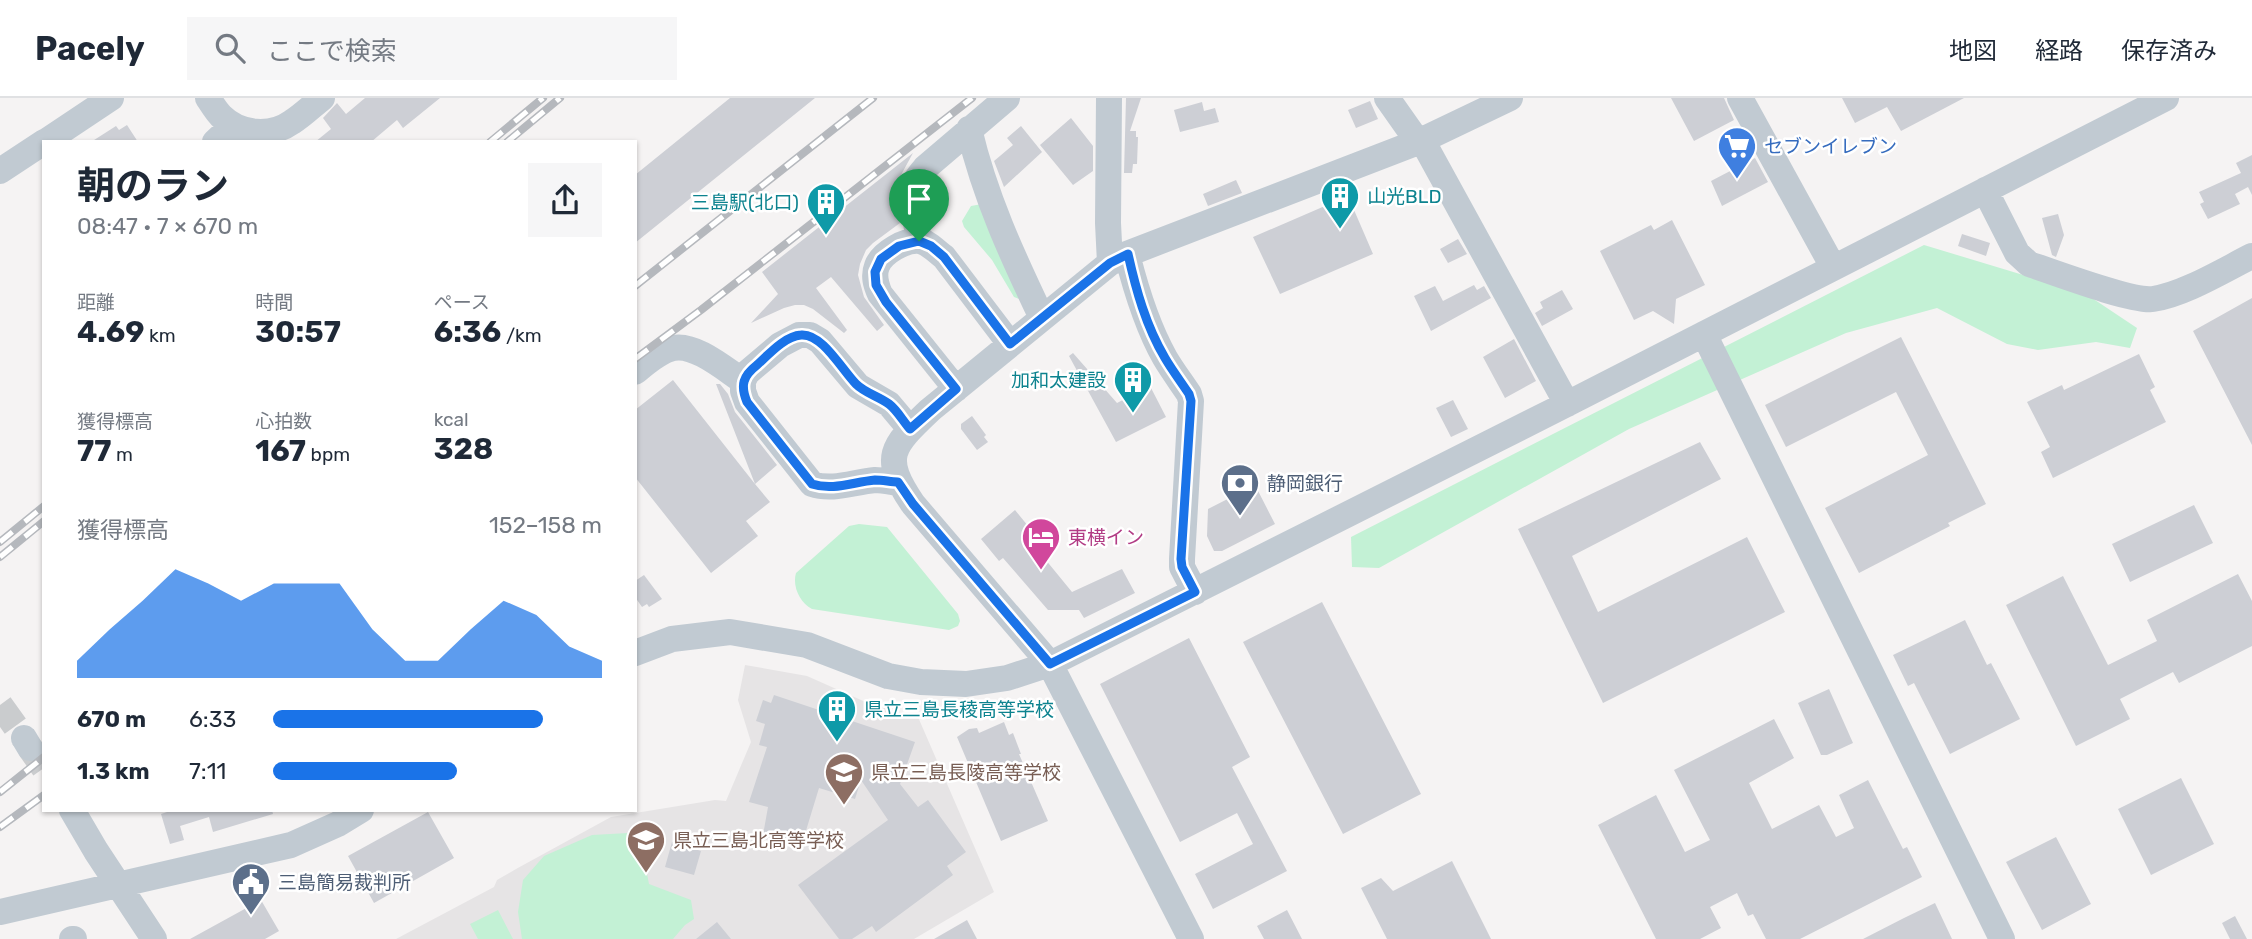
<!DOCTYPE html>
<html lang="ja">
<head>
<meta charset="utf-8">
<style>
	body { margin:0; font-family:Rubik,"Noto Sans JP",sans-serif; background:#f6f6f7; color:#1f2937; height:100vh; display:flex; flex-direction:column; font-size:26px; white-space:nowrap }
	* { box-sizing:border-box; margin:0 }
	p { font-size:23px; color:#747a83 }
	.icon { flex:none; width:38px; height:38px; fill:none; stroke:currentColor; stroke-width:2; stroke-linecap:round; stroke-linejoin:round }
	.map { position:relative; flex:1; overflow:hidden }
	.details { position:absolute; left:42px; top:42px; width:595px; height:672px; display:flex; flex-direction:column; background:#fff; border-radius:0px; box-shadow:0 2px 5px #0004 }
	.details>* { flex:none }
	.pin { position:absolute; display:grid; place-items:center; width:60px; height:60px; color:#fff; margin:-72px -30px; border-radius:50% 50% 50% 0; rotate:-45deg; box-shadow:0 0 7px #0007 }
	.pin .icon { rotate:45deg }
	.round { display:grid; place-items:center; flex:none; width:74px; height:74px; border-radius:0px; background:#f6f6f7 }
	.summary { display:flex; align-items:center; justify-content:space-between; height:119px; padding:0 35px }
	h1 { font-size:38px; font-weight:700; line-height:52px }
	.metrics { display:grid; grid-template-columns:repeat(3,1fr); gap:10px; height:119px; padding:7px 35px }
	.metrics div { display:grid; align-content:center }
	.metrics b { font-size:30px; font-weight:700 }
	.metrics small { font-size:19px; font-weight:400 }
	.metrics p { font-size:19px }
	.chart { height:196px; padding:14px 35px }
	.chart p { display:flex; justify-content:space-between }
	.chart svg { width:100%; height:126px; margin-top:7px; fill:#1a73e8; opacity:.7 }
	ul { padding:0 35px; list-style:none; font-size:23px }
	li { display:grid; grid-template-columns:112px 84px 1fr; align-items:center; height:52px }
	li i { height:18px; border-radius:9px; background:#1a73e8 }
	header { display:flex; align-items:center; gap:42px; box-sizing:border-box; height:98px; padding:0 35px; background:#fff; border-bottom:2px solid #e0e1e3 }
	header strong { font-size:33px }
	nav { display:flex; gap:38px; margin-inline-start:auto; font-size:24px }
	.search { width:490px; height:63px; background:#f6f6f7; display:flex; align-items:center; gap:18px; box-sizing:border-box; padding:0 24px; border-radius:0px; color:#747a83; font-size:26px }
	.map>svg:first-child { display:block }
	.education { fill:#e6e4e5 }
	.green { fill:#c3f1d5 }
	.building { fill:#cdcfd5 }
	.lines { fill:none; stroke-linecap:round; stroke-linejoin:round }
	.minor-tunnel { stroke:#caccce; stroke-width:26; stroke-dasharray:26 13; stroke-linecap:butt }
	.minor { stroke:#c1cad2; stroke-width:26 }
	.rail-casing { stroke:#b5b8bd; stroke-width:8 }
	.rail { stroke:#fff; stroke-width:5; stroke-dasharray:16; stroke-linecap:butt }
	.route-casing { stroke:#fff; stroke-width:14 }
	.route { stroke:#1a73e8; stroke-width:9 }
	.labels { text-anchor:middle; stroke-width:5; stroke-linejoin:round; paint-order:stroke }
	.shop-label { font-size:19px; fill:#366cbe; stroke:#fff; text-anchor:start }
	.culture-label { font-size:19px; fill:#0d838f; stroke:#fff; text-anchor:start }
	.service-label { font-size:19px; fill:#4e5e75; stroke:#fff; text-anchor:start }
	.hotel-label { font-size:19px; fill:#b23c85; stroke:#fff; text-anchor:start }
	.education-label { font-size:19px; fill:#785e54; stroke:#fff; text-anchor:start }
</style>
</head>
<body>
<header>
<strong>Pacely</strong>
<div class="search"><svg class="icon" aria-label="search" viewBox="0 0 24 24"><circle cx="10" cy="10" r="6"/><path d="M15 15l6 6"/></svg>ここで検索</div>
<nav><a>地図</a><a>経路</a><a>保存済み</a></nav>
</header>
<div class="map">
<svg width="2252" height="841" viewBox="0 0 2252 841">
	<rect width="100%" height="100%" fill="#f5f3f3"/>
	<path class="education" d="M745 567 807 578 870 606 918 619 994 794 914 841H396L494 789 497 782 516 771 611 719 715 702 726 703 751 644 738 602Z"/>
	<path class="green" d="M982 106 1019 201 1014 199 992 162 964 129 962 123 971 108Z
		M1924 147 2086 196 2137 230 2130 250 2096 244 2038 252 2007 246 1937 210 1846 235 1629 331 1379 470 1352 469 1351 439Z
		M859 426 887 429 958 516 960 523 958 528 949 532 812 511C800 505 792 488 796 475L849 428Z
		M628 735H655L643 755 649 786 691 802 694 821 685 827 673 841H522L518 814 523 782 544 758 592 737Z
		M498 812 513 841H478L470 826Z"/>
	<path class="building" d="M365 0H440L403 30 397 22 371 44H315L331 31 323 20 337 5 346 16Z
		M730 0H815L635 145V77Z
		M1126 0H1141L1130 33H1136V39H1138L1137 66H1133L1132 75H1124Z
		M1671 0H1724L1734 22 1694 43Z
		M1842 0H1964L1901 33 1887 9 1855 25Z
		M1370 3 1378 21 1356 30 1348 12Z
		M1202 4 1204 13 1215 10 1219 24 1180 34 1174 12Z
		M1071 20 1093 48V73L1073 87 1040 47Z
		M127 27 138 44H91L116 28 119 32Z
		M1021 28 1042 54 1004 89 994 63 1013 47 1007 40Z
		M913 55 901 77 898 87 897 106 900 125 873 145 866 152 860 166 858 177 864 199 884 227 877 233 831 179 816 190 847 232 844 235 813 211 804 207H795L784 210 751 225 778 196 762 174Z
		M2252 57V97L2248 89 2235 96 2240 106 2208 121 2200 106 2204 104 2199 94 2241 75 2236 65Z
		M1755 60 1768 84 1722 108 1711 83Z
		M1236 82 1242 95 1208 108 1203 96Z
		M1348 98 1373 156 1280 196 1253 139Z
		M2058 116 2064 137 2056 159 2052 157 2042 120Z
		M1672 122 1705 187 1676 201 1674 226 1653 213 1634 222 1600 153 1651 127 1654 132Z
		M1962 136 1990 145 1986 158 1958 148Z
		M1458 141 1467 156 1448 165 1440 151Z
		M1474 187 1477 192 1484 188 1491 200 1431 233 1414 198 1435 188 1443 203Z
		M1562 192 1573 211 1542 228 1535 215 1543 210 1540 204Z
		M2252 200V347L2193 233Z
		M1901 239 1986 406 1948 425 1950 428 1859 475 1825 410 1928 357 1896 294 1786 349 1765 307Z
		M1514 241 1536 283 1505 300 1483 259Z
		M1073 255 1117 305 1150 288 1166 319 1116 344 1069 258Z
		M2139 256 2155 289 2150 292 2166 324 2053 380 2041 354 2050 349 2027 304 2062 287 2064 292Z
		M673 282 755 386 716 286H720L728 296 735 314 777 367 755 386 770 404 746 423 758 438 711 475 635 379V312Z
		M1453 302 1468 331 1451 339 1436 310Z
		M972 318 986 337 984 339 988 344 977 352 961 331V326Z
		M1700 344 1721 381 1572 458 1598 514 1747 439 1785 514 1603 605 1518 431Z
		M1255 387 1275 426 1222 453H1214L1207 438 1208 411Z
		M2194 407 2213 445 2130 484 2112 446Z
		M1015 412 1033 434 1027 439 1072 494 1122 471 1135 495 1084 520 1079 512H1048L1003 460 999 463 981 441Z
		M2238 476 2252 503V548L2179 585 2173 574 2120 601 2130 621 2076 648 2006 507 2063 478 2108 567 2157 543 2147 522Z
		M644 477 662 501 649 509 647 506 642 509 635 499V483Z
		M1322 504 1421 696 1343 736 1243 544Z
		M1965 522 1987 567 1991 565 2020 621 1950 656 1914 585 1908 588 1893 557Z
		M1189 540 1250 659 1232 669 1287 773 1213 811 1195 776 1253 746 1237 715 1180 744 1100 586Z
		M1829 591 1853 645 1827 657H1821L1798 605Z
		M774 597 915 644 900 686 918 709 928 702 966 754 947 768 953 777 876 834 872 828 852 841H839L798 787 888 722 861 682 855 701 819 690 801 749 763 737 768 709 749 704 767 649 759 647 765 626 756 623 763 602 771 605Z
		M1774 621 1794 660 1749 685 1772 731 1819 707 1836 739 1854 730 1839 697 1868 682 1903 751 1907 749 1922 779 1800 841H1766L1753 816 1748 818 1737 795 1710 809 1721 830 1700 841H1656L1598 727 1656 697 1685 754 1710 742 1674 672Z
		M1004 624 1009 637 1013 635 1021 656H1019L1048 723 1001 743 957 639 969 631 977 630 979 635Z
		M2181 680 2214 746 2151 777 2118 711Z
		M173 712H272L273 716 213 734 209 719 180 728 184 742 170 746 161 716Z
		M428 714 454 760 374 805 348 758Z
		M2056 739 2091 806 2042 832 2006 764Z
		M672 744 701 753 694 777 665 769Z
		M1452 763 1491 841H1387L1361 790 1381 780 1393 793Z
		M261 802 279 833 265 841H190Z
		M1935 805 1952 841H1863L1904 820Z
		M1287 812 1302 841H1264L1257 828Z
		M2235 818 2247 841H2230L2222 825Z
		M967 822 977 841H934Z
		M717 824 731 841H696Z"/>
	<g class="lines">
		<path class="minor-tunnel" d="M0 607 24 640
			M30 650 44 670"/>
		<path class="minor" d="M208 0C212 6 216 13 221 18 240 37 271 39 292 24 303 17 312 8 322 0
			M1109 0 1108 125 1110 165
			M1387 0 1418 44
			M1740 0 1833 169
			M969 31C985 99 1012 157 1042 220
			M1422 42 1567 306
			M45 44 111 0
			M215 44 233 27
			M0 73 44 44
			M1985 92 2017 155 2029 166C2053 174 2132 204 2153 201 2183 197 2224 172 2252 158
			M919 143C917 126 909 101 915 84 917 79 922 74 925 70L1007 0
			M1127 156C1136 192 1147 228 1165 260 1172 272 1181 284 1189 296L1191 303 1182 461V469L1195 494
			M1704 236 2002 841
			M635 274C646 265 659 253 673 250 695 245 726 272 743 283
			M956 291 880 196C876 187 873 178 877 168 882 155 905 141 920 143 929 145 936 153 944 159L1010 246
			M898 385C891 384 883 382 875 382 853 384 833 393 812 386L747 304 743 293V283L747 275 780 247 799 237H810L820 243 858 288 889 306 910 331
			M635 555 672 541 730 534 807 547 888 578 921 584 966 586 1007 580 1050 566 1567 306 2166 0
			M24 640 30 650
			M72 712 96 753 154 841
			M0 814 291 747 338 726 361 712
			M72 841H74
			M1191 841 1050 566 913 406C881 359 891 349 930 312L1110 165 1127 156 1418 44 1510 0"/>
		<g class="rail-casing">
			<path id="rail" d="M490 44 543 0
				M507 44 560 0
				M635 188 873 0
				M635 261 701 212 972 0
				M0 444 44 408
				M0 459 44 423
				M0 694 44 659
				M0 729 44 697"/>
		</g>
		<use href="#rail" class="rail"/>
	</g>
	<g class="lines">
		<g class="route-casing">
			<path id="route" d="M919 143 931 148 944 159 1010 246 1110 165 1128 156C1136 192 1146 228 1165 260 1172 272 1181 284 1189 296L1191 303 1181 461 1182 469 1195 494 1050 566 913 406 898 384C891 384 883 382 875 382 853 384 833 393 812 386L747 304C740 287 743 278 757 267 769 256 785 238 801 237 822 235 842 272 856 286 865 295 878 298 889 306 897 312 903 323 910 331L956 291 886 204 876 187 875 174 881 161 899 148Z"/>
		</g>
		<use href="#route" class="route"/>
	</g>
	<defs>
		<g id="supermarket-pin" transform="scale(2.0125)"><path d="M0 17L-7.5 6A9.5 9.5 0 1 1 7.5 6Z" fill="#3f7fe0" stroke="#fff"/><path d="M-6-5.5h2.5l.6 2H6L4.5 2H-2.5L-4.4-4H-6ZM-1.5 3.2a1.3 1.3 0 1 0 .1 0ZM3 3.2a1.3 1.3 0 1 0 .1 0Z" fill="#fff"/></g>
		<g id="building-pin" transform="scale(2.0125)"><path d="M0 17L-7.5 6A9.5 9.5 0 1 1 7.5 6Z" fill="#0f9aa8" stroke="#fff"/><path d="M-4-6H4V6H1V3H-1V6H-4ZM-2.5-4.3h1.7v1.8h-1.7ZM.8-4.3h1.7v1.8H.8ZM-2.5-1h1.7V.8h-1.7ZM.8-1h1.7V.8H.8Z" fill="#fff"/></g>
		<g id="bank-pin" transform="scale(2.0125)"><path d="M0 17L-7.5 6A9.5 9.5 0 1 1 7.5 6Z" fill="#5c6f8a" stroke="#fff"/><path d="M-6-4H6V4H-6ZM0-2.3a2.3 2.3 0 1 0 0 4.6a2.3 2.3 0 1 0 0-4.6Z" fill="#fff"/></g>
		<g id="hotel-pin" transform="scale(2.0125)"><path d="M0 17L-7.5 6A9.5 9.5 0 1 1 7.5 6Z" fill="#d1479c" stroke="#fff"/><path d="M-6-4.5h1.5V1H6V5H4.5V3h-9V5H-6ZM-4 0a1.8 1.8 0 1 1 3.6 0ZM.5 0V-2.5h3Q6-2.5 6 0Z" fill="#fff"/></g>
		<g id="school-pin" transform="scale(2.0125)"><path d="M0 17L-7.5 6A9.5 9.5 0 1 1 7.5 6Z" fill="#8d6e63" stroke="#fff"/><path d="M0-5L7-2L0 1L-7-2ZM-4 1L0 2.5L4 1V4Q0 6-4 4Z" fill="#fff"/></g>
		<g id="civic-pin" transform="scale(2.0125)"><path d="M0 17L-7.5 6A9.5 9.5 0 1 1 7.5 6Z" fill="#5c6f8a" stroke="#fff"/><path d="M-.6-6.5H3V-4.5H.6V-3L4-1V1h2V6H-6V1h2V-1L-.6-3ZM-1.2 2.5V6h2.4V2.5Z" fill="#fff"/></g>
	</defs>
	<g fill-rule="evenodd">
		<use href="#supermarket-pin" x="1737" y="48"/>
		<use href="#building-pin" x="1340" y="98"/>
		<use href="#building-pin" x="826" y="104"/>
		<use href="#building-pin" x="1133" y="282"/>
		<use href="#bank-pin" x="1240" y="385"/>
		<use href="#hotel-pin" x="1041" y="439"/>
		<use href="#building-pin" x="837" y="611"/>
		<use href="#school-pin" x="844" y="674"/>
		<use href="#school-pin" x="646" y="742"/>
		<use href="#civic-pin" x="251" y="784"/>
	</g>
	<g class="labels">
		<g class="shop-label">
			<text x="1764" y="55">セブンイレブン</text>
		</g>
		<g class="culture-label">
			<text x="1367" y="105">山光BLD</text>
			<text x="799" y="111" text-anchor="end">三島駅(北口)</text>
			<text x="1106" y="289" text-anchor="end">加和太建設</text>
			<text x="864" y="618">県立三島長稜高等学校</text>
		</g>
		<g class="service-label">
			<text x="1267" y="392">静岡銀行</text>
			<text x="278" y="791">三島簡易裁判所</text>
		</g>
		<g class="hotel-label">
			<text x="1068" y="446">東横イン</text>
		</g>
		<g class="education-label">
			<text x="871" y="681">県立三島長陵高等学校</text>
			<text x="673" y="749">県立三島北高等学校</text>
		</g>
	</g>
</svg>
<div class="pin" style="left:919px;top:143px;background:#1e9e55"><svg class="icon" aria-label="arrive" viewBox="0 0 24 24"><path d="M6 21V4h12l-3 4 3 4H6"/></svg></div>
<section class="details">
<div class="summary"><div><h1>朝のラン</h1><p>08:47 · 7 × 670 m</p></div><a class="round"><svg class="icon" aria-label="share" viewBox="0 0 24 24"><path d="M12 15V3M7 8l5-5 5 5M5 13v7h14v-7"/></svg></a></div>
<div class="metrics">
<div><p>距離</p><b>4.69<small> km</small></b></div>
<div><p>時間</p><b>30:57</b></div>
<div><p>ペース</p><b>6:36<small> /km</small></b></div>
</div>
<div class="metrics">
<div><p>獲得標高</p><b>77<small> m</small></b></div>
<div><p>心拍数</p><b>167<small> bpm</small></b></div>
<div><p>kcal</p><b>328</b></div>
</div>
<div class="chart"><p><span>獲得標高</span>152–158 m</p>
<svg viewBox="0 0 160 44" preserveAspectRatio="none"><path d="M0 44V38L10 27L20 17L30 6L40 11L50 17L60 11L70 11L80 11L90 27L100 38L110 38L120 27L130 17L140 22L150 33L160 38V44z"/></svg>
</div>
<ul>
<li><b>670 m</b>6:33<i style="width:82%"></i></li>
<li><b>1.3 km</b>7:11<i style="width:56%"></i></li>
</ul>
</section>
</div>
</body>
</html>
